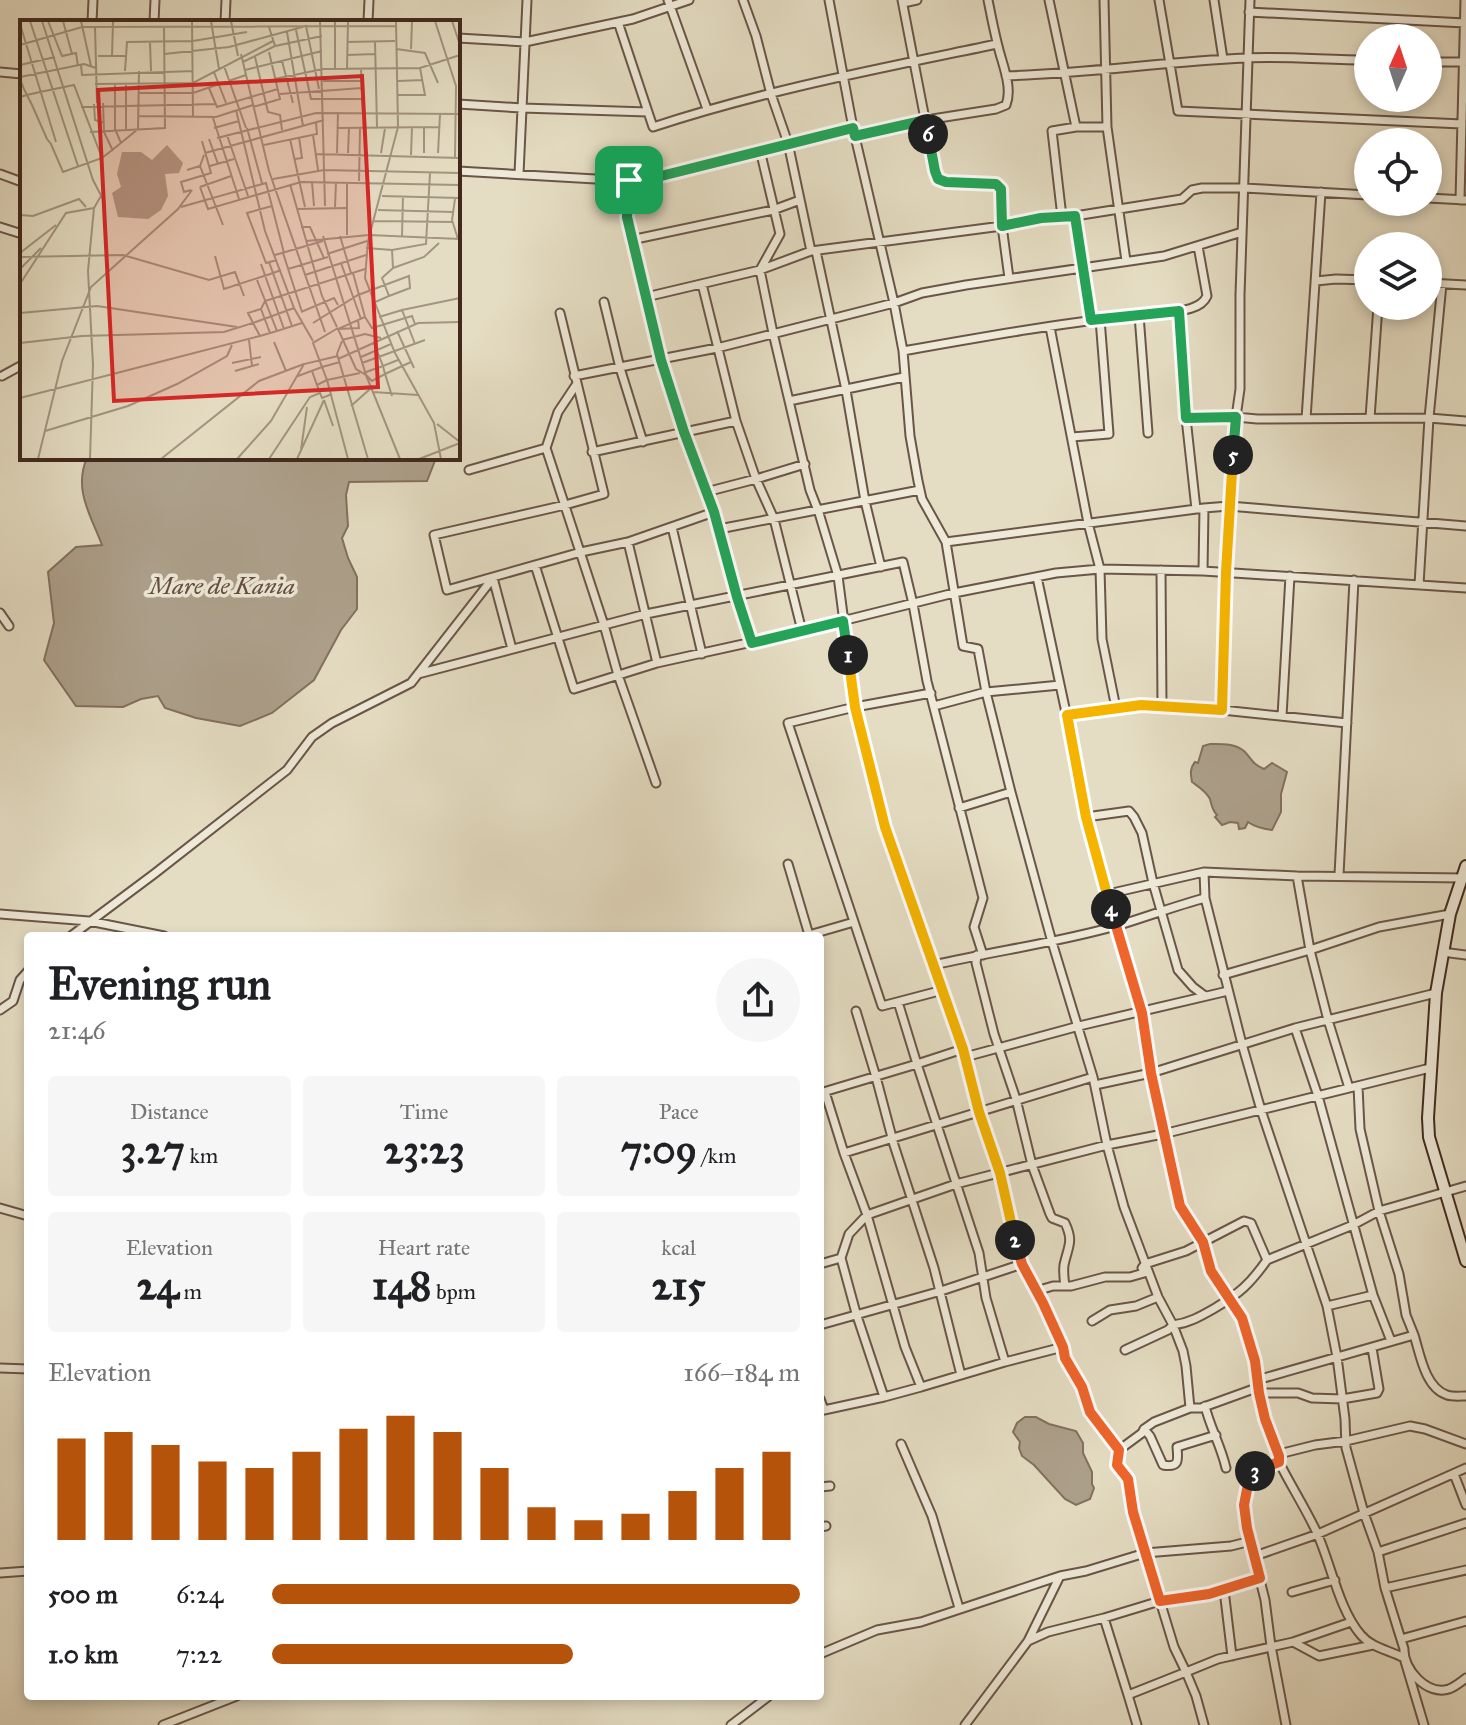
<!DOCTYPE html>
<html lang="en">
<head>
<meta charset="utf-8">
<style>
	body { margin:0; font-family:"IM FELL Great Primer",serif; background:#f6f6f6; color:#202124; height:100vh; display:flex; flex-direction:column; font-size:30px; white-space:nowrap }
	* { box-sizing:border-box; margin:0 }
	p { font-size:26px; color:#757577 }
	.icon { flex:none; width:44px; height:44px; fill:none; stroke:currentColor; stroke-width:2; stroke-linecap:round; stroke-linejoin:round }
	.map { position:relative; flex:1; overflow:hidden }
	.panel { position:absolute; left:24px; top:932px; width:800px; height:768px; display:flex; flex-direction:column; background:#fff; border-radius:8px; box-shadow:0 4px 12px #0003 }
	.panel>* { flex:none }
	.needle { width:52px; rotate:3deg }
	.fabs { position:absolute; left:1354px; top:24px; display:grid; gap:16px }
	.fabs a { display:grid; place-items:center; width:88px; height:88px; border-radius:50%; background:#fff; box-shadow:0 4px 12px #0003; font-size:40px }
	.pin { position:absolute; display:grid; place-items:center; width:68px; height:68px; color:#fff; margin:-34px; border-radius:16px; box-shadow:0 4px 12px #0006 }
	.km { position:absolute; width:40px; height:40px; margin:-20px; border-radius:50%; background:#222; color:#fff; font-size:22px; line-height:40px; text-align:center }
	.round { display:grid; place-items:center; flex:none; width:84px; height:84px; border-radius:42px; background:#f6f6f6 }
	.headline { display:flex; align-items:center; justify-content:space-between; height:136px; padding:0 24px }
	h1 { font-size:44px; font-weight:700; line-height:60px }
	.figures { display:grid; grid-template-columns:repeat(3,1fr); gap:12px; height:136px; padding:8px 24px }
	.figures div { display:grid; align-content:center; border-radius:8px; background:#f6f6f6; text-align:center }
	.figures b { font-size:40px; font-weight:700 }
	.figures small { font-size:22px; font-weight:400 }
	.figures p { font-size:22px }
	.chart { height:224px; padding:16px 24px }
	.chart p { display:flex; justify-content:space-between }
	.chart svg { width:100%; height:144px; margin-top:8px; stroke:#b45309; stroke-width:6 }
	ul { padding:0 24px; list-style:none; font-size:26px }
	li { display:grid; grid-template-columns:128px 96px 1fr; align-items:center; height:60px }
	li i { height:20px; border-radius:10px; background:#b45309 }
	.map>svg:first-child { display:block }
	.water { fill:#ada08b; stroke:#82705f; stroke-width:2 }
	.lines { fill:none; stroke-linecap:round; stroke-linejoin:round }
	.street-casing { stroke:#6a5647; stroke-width:11 }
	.secondary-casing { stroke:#41291e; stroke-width:14 }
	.street { stroke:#eee9d8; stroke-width:7 }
	.secondary { stroke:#eee9d8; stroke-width:10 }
	.split-1-casing { stroke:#fff; stroke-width:16 }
	.split-2-casing { stroke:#fff; stroke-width:16 }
	.split-3-casing { stroke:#fff; stroke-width:16 }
	.split-4-casing { stroke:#fff; stroke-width:16 }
	.split-5-casing { stroke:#fff; stroke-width:16 }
	.split-6-casing { stroke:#fff; stroke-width:16 }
	.split-7-casing { stroke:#fff; stroke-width:16 }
	.split-1 { stroke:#22a559; stroke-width:10 }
	.split-2 { stroke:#f5b400; stroke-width:10 }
	.split-3 { stroke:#f0652b; stroke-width:10 }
	.split-4 { stroke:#f0652b; stroke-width:10 }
	.split-5 { stroke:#f5b400; stroke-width:10 }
	.split-6 { stroke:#22a559; stroke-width:10 }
	.split-7 { stroke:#22a559; stroke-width:10 }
	.labels { text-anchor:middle; stroke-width:7; stroke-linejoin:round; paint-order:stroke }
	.water-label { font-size:24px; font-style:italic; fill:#614d3f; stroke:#eee9d8 }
	.inset-road { fill:none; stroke:#a39581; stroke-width:2 }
	.view { fill:#d62828; fill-opacity:0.15; stroke:#d62828; stroke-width:4 }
	.inset-edge { fill:none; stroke:#41291e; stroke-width:4 }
</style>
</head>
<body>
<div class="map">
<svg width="1466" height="1725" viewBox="0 0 1466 1725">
	<rect width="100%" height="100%" fill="#e5ddc3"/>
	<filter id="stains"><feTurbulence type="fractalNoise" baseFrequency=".0025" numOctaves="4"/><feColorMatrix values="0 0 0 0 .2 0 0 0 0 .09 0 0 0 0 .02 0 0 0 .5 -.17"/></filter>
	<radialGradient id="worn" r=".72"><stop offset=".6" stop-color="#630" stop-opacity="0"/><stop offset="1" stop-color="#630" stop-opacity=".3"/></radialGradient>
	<path class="water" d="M87 458H436L427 481 349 482 346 495 348 526 342 538 348 558 357 577V609L341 630 314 680 272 713 240 726 196 718 165 708 158 696 141 699 123 707 76 706 44 660 54 623 48 572 76 547 102 545C91 516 73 489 87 458Z
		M1210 744C1222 744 1234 743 1244 751 1252 759 1252 764 1264 769L1272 763 1287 772 1281 794V812L1272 830C1264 829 1255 827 1248 822L1245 828 1239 829 1238 823 1230 822 1222 825 1215 817 1217 815C1212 810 1212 806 1210 799 1206 791 1199 787 1192 782 1191 775 1189 769 1195 762L1198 763 1203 746Z
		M1025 1417H1036L1049 1424 1076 1431 1083 1443V1453L1092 1472V1484L1094 1488 1090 1499 1076 1505 1065 1499 1034 1465 1022 1456 1019 1448 1020 1442 1013 1432 1017 1423Z"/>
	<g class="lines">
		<g class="street-casing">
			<path id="street" d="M668 0 707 109
				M743 0 756 36 771 94 788 143 811 251
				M829 0 853 128 894 303 903 351 910 436 918 481 922 499 946 542 963 646 978 649 986 692 1011 792 1052 942 1093 1077 1107 1145 1124 1207 1158 1297 1173 1325 1183 1351 1186 1366 1190 1408
				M902 0 935 171 938 179 946 182 996 184 1001 189 1002 226 1009 278
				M1049 0 1076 127
				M1104 0 1107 127 1126 261
				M1159 0 1178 111 1462 124
				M1214 0 1223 59
				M903 3 917 0
				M1249 12 1465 23
				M92 22 93 0
				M154 22 155 0
				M225 22 226 0
				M368 22 369 0
				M618 22 653 127C765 90 882 68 997 44
				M458 38 525 42 633 19 689 0
				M1428 62H1464
				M0 72 22 74
				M1006 76C1086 73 1165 62 1245 58 1286 56 1327 60 1368 60
				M458 104 522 108 648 112
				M855 136 926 120 996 109 1006 105C1013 87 1002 64 998 46 994 31 991 15 988 0
				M760 150 780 234 760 270 773 333 810 490 819 513 838 576 855 707 885 827 963 1049 979 1112 1000 1173 1009 1218 1022 1264 1043 1303 1063 1347 1065 1358 1082 1387 1090 1412 1119 1450
				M458 171 613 180H645L853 128
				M0 174 22 182
				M519 174 527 0
				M629 180 627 217 661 360 684 432 714 512 737 597 752 643
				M1428 198 1466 200
				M1460 200 1465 0
				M1075 216 1091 320
				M1062 217 1052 131 1076 127H1107
				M0 227 22 234
				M631 240 773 210 800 200
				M816 251 846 390 865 501 881 567
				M1316 281 1336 279 1368 280
				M1428 283 1466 285
				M702 284 736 421 756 479 774 519 802 631
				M646 297 760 270 811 251 1002 226 1041 218 1075 216 1182 199 1192 190 1202 188H1244L1368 195
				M604 302 620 368 643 442
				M1179 311 1186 418 1196 509
				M560 313 604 494 565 505 434 535 447 590 581 552 628 542 714 512
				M1139 315 1148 433
				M1050 327 1088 523 1100 569 1102 639 1116 708
				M903 351C987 336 1072 321 1158 313 1173 311 1200 312 1207 296L1198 246
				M2 376 22 365
				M574 376 717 348 894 303 922 293 966 285 1164 256 1242 232
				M789 401 904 377
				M1186 418 1236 417 1257 419 1429 418 1466 421
				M1370 418 1378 306
				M1306 419 1321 192
				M1072 437 1109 434 1100 319
				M546 448 604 625 618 675 656 783
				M592 452 736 421
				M469 470 546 448 558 412 576 385
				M706 492 756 479 805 464
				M672 527 702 654
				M719 529 920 490
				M628 542 657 663
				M946 542 1204 508 1229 506 1466 526
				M535 565 574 689 657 663 802 631 954 593 1056 573 1100 569 1203 571 1466 588
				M1161 570 1162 706
				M1203 571 1204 508
				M1037 577 1074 750 1086 817 1142 1013 1151 1073 1180 1206 1203 1242 1211 1271 1242 1318 1255 1361 1257 1380
				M493 578 512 649
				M1419 585 1429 418 1442 284
				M0 613 9 626
				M418 674 646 614 903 562 913 604 927 681 983 898 974 927 983 955
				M931 693 855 707 788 723 882 1006 943 990
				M934 706 986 692 1060 685
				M1222 710 1229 506 1236 417 1240 389V295L1250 0
				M1067 715 1141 705 1222 710 1347 723
				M1282 716 1290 576
				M959 808 1011 792
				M1086 817 1129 811 1134 817 1142 833 1153 883 1178 970 1193 987 1205 996
				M788 864 809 935 854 922
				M1204 872 1205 898 1242 1044 1261 1110 1327 1306 1337 1357 1345 1419 1346 1448 1364 1513 1378 1552 1385 1588 1404 1649C1403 1669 1427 1696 1449 1689 1454 1687 1461 1682 1466 1678
				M1339 875 1354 580
				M1297 876 1310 950 1328 1020 1349 1088
				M1108 894 1204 872 1297 876 1464 878
				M0 914 89 921 164 936
				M71 936 154 874 287 770 312 737 332 723 411 683 493 578
				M1442 952 1466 955
				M977 955 976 963 994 1034 1016 1099 1032 1165 1050 1214 1052 1218 1065 1223C1074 1242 1068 1246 1064 1265 1063 1272 1064 1279 1065 1286
				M934 965C994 951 1056 943 1116 926 1146 917 1175 906 1205 898
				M1223 975 1310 950 1379 927 1450 914
				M0 1010 13 1001 20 980 28 971
				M856 1011 876 1077 894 1145 934 1268 961 1375
				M1295 1028 1318 1096 1373 1295 1391 1341
				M963 1049 917 1064 979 1253 986 1298 1005 1362
				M965 1057 1079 1026 1228 991
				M1095 1085 1151 1073 1295 1028 1436 993
				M1358 1086 1360 1129 1379 1211 1399 1274 1406 1315 1414 1335 1257 1380 1265 1419 1279 1456V1462C1291 1486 1306 1509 1317 1533 1331 1564 1339 1610 1361 1635 1372 1648 1389 1650 1404 1658L1424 1725
				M825 1092 844 1153 867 1215 905 1347 921 1387 1005 1362 1063 1347
				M820 1093 917 1064 898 1002
				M844 1153 1093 1077
				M0 1208 28 1216
				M841 1258 856 1313 884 1397
				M820 1264 841 1258 849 1234 867 1215 956 1184 1107 1145 1163 1134 1430 1068
				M1036 1291 1053 1286H1071L1105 1277H1130L1144 1273 1142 1268 1145 1264 1186 1251 1244 1221 1251 1223 1267 1260
				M1327 1306 1373 1295
				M1092 1321 1110 1310 1136 1306 1158 1297
				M820 1325 941 1291 1022 1264
				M1414 1335C1420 1354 1425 1388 1447 1395 1453 1397 1460 1396 1466 1396
				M1125 1350 1168 1330 1173 1325C1189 1323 1201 1316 1215 1308 1240 1293 1250 1284 1267 1260L1353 1225 1379 1211 1466 1186
				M0 1368 28 1369
				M1259 1387 1201 1408H1190L1154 1422 1144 1429 1142 1433 1119 1450 1117 1465 1128 1479 1133 1512 1160 1601 1209 1594 1260 1578
				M1259 1393H1298L1312 1398 1342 1399 1377 1393 1379 1389 1372 1348
				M820 1399 824 1410 884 1397 921 1387
				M1205 1406C1210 1427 1221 1446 1226 1468
				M1144 1429 1150 1436 1163 1465C1180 1468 1178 1460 1177 1447L1216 1435
				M901 1444 932 1516 959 1608
				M1279 1454 1315 1445 1346 1441 1410 1426 1425 1429 1466 1444
				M1279 1462 1253 1472 1250 1474 1244 1505 1247 1528 1265 1600 1271 1646 1286 1725
				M1454 1474 1466 1505
				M820 1487 830 1486
				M820 1527 826 1526
				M1378 1552 1466 1523
				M1255 1556 1318 1534 1466 1468
				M0 1573 28 1571
				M1385 1588 1466 1570
				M1224 1590 1232 1656
				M1292 1592 1335 1580
				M1401 1639 1466 1621
				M1028 1641 1048 1632 1104 1618 1160 1601 1174 1647 1186 1672 1128 1695 1104 1618
				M1293 1642 1351 1622
				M820 1654 877 1630 921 1622 1060 1576
				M1128 1695 1137 1725
				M163 1725 237 1696
				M731 1725 769 1696
				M965 1725 1028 1641 1060 1576 1086 1571 1145 1553 1231 1546 1251 1541
				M1204 1725 1196 1696 1186 1672 1218 1659 1293 1642 1319 1656 1373 1645"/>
		</g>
		<g class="secondary-casing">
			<path id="secondary" d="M1466 866 1450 914 1436 993 1428 1118 1429 1137 1466 1261"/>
		</g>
		<use href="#street" class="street"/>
		<use href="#secondary" class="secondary"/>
	</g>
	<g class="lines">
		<g class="split-1-casing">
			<path id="split-1" d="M629 180 627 217 661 360 684 432 714 512 737 597 752 643 843 621 848 655"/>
		</g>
		<g class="split-2-casing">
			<path id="split-2" d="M848 655 855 707 885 827 963 1049 979 1112 1000 1173 1015 1240"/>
		</g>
		<g class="split-3-casing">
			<path id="split-3" d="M1015 1240 1022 1264 1043 1303 1063 1347 1065 1358 1082 1387 1090 1412 1119 1450 1117 1465 1128 1479 1133 1512 1160 1601 1209 1594 1260 1578 1247 1528 1244 1505 1250 1474 1255 1471"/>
		</g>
		<g class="split-4-casing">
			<path id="split-4" d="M1111 909 1142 1013 1151 1073 1180 1206 1203 1242 1211 1271 1242 1318 1255 1361 1259 1393 1265 1419 1279 1456V1462L1255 1471"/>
		</g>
		<g class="split-5-casing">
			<path id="split-5" d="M1111 909 1086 817 1067 715 1141 705 1222 710 1226 572 1233 455"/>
		</g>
		<g class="split-6-casing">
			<path id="split-6" d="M928 134 935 171 938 179 946 182 996 184 1001 189 1002 226 1041 218 1075 216 1091 320 1179 311 1186 418 1236 417 1233 455"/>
		</g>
		<g class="split-7-casing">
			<path id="split-7" d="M629 180H645L853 128 855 136 926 120 928 134"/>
		</g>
		<use href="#split-1" class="split-1"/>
		<use href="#split-2" class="split-2"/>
		<use href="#split-3" class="split-3"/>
		<use href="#split-4" class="split-4"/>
		<use href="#split-5" class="split-5"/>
		<use href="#split-6" class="split-6"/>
		<use href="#split-7" class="split-7"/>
	</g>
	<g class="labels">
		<g class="water-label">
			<text x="222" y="594">Mare de Kania</text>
		</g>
	</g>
	<g transform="translate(20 20)">
		<rect width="440" height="440" fill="#e5ddc3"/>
		<path d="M147 125 163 143 159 153 145 154 148 176 141 190 128 199 98 197 92 173 101 167 97 154 102 132H121L132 140Z" fill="#ada08b"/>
		<path class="inset-road" d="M10 1 58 146M22 1 73 160 85 183M28 1 42 36 56 33 58 46M43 1 52 34M61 1 71 46M172 1 173 97M191 1 199 49M211 1 218 36M300 1 305 186M376 1 378 107 348 221 345 258 375 333 414 403 421 439M415 1 436 66 435 137M432 1 440 25M0 4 36 122M75 7 77 83M249 7 255 26 302 16M276 10 291 79H342M267 12 283 106M130 22 131 51M327 22 375 21M355 22 357 107M0 25 62 7 376 6M376 29 405 33 418 63M391 29 392 1M144 34 209 27 286 6 299 69M221 34 249 151 305 312M327 35 356 34M78 36H105M92 36 93 1M235 37 248 92 260 95 262 110M262 41 273 83M223 42 255 26M0 45 35 37M61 45 62 55 173 51M204 46 226 108M315 49V1M327 49 328 1M341 49 343 92M225 50 302 31M105 51 107 22 173 21 227 12M194 52 206 83M0 57 64 44 76 48M0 59 4 69 12 85 27 119 31 124 43 152 82 138 54 65 20 72 7 75 0 77M303 61H342M378 61 403 60M240 62 303 49 400 48M75 64 173 63 253 21M106 64V109M189 68 197 87 258 69M118 73H173L226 55M260 74 342 68M378 75H405L400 48 440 35M83 83 84 112 93 131M74 84 75 100 84 103M61 87 196 84M233 87 260 79 249 32M216 90 245 211 274 288 293 321M118 96 196 97 233 85M193 98 219 179M194 108 219 101M227 108 242 163M317 108 419 107M70 112 145 108 144 7M207 115 228 176M293 115 298 150M197 118 296 93 440 94M189 119 198 144M270 119 285 187M101 123 118 109 119 51M244 125 297 114 296 103M185 133 304 100M317 133 318 92M328 133 329 108M361 133 365 108M404 133V107M418 133 420 94M295 134 440 138M391 135 392 107M82 138 101 123 95 109V64M275 139 282 138 279 117M180 146 203 205M190 146 214 139M167 150 180 146 184 135M253 159 304 150 440 153M339 161 340 108M292 162 294 186M327 162V215M270 164 302 276 317 307M180 167 188 189 281 162 440 165M180 167 211 156M171 170 164 172 161 162 191 153 182 121M362 176 440 178M435 179 432 200 438 219M252 186 227 193 246 243 257 240M161 187 246 163 264 233M315 187 316 162M277 189 326 188M358 190 433 192M0 195 13 196 59 179 66 187M354 201 433 202M281 207H290L304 238M303 216 346 355 352 361 365 354 372 376M320 216 331 253M382 216 383 176M286 221 349 215 440 219M346 228 372 230 373 248 362 258 369 276 353 283M372 230 406 224 410 153M0 233 36 205M263 233 282 292M307 234 347 221M255 235 303 221M195 236 204 269 253 253 249 242M0 237 103 235 189 260 215 252 224 276M321 243 341 299M241 244 264 309M373 248 404 237 419 223M0 249 21 228M268 249 308 237M261 250 253 253 272 306M333 253 345 297 318 309 336 349 346 355 380 439M285 255 346 235M237 260 257 311 282 303M0 264 46 193 74 188M241 289 250 313M382 290 440 278M281 292 314 278 318 285M0 293 77 286 217 307M345 297 352 308 392 296 395 304M359 297 382 290 395 324M293 303 338 275 389 256 390 268 369 276M318 308 293 323 302 347 320 342M318 309 339 308 338 300M257 311 240 316 233 303 274 288M377 311 394 348M229 320 232 346M322 320 345 314 361 318M322 321 317 334 348 439M254 322 266 351M0 323 62 316 204 312 233 303 228 293 241 289 245 281 345 249M354 323 363 346 378 340M341 337 371 324M318 339 398 303 440 302M212 343 241 337M342 343 405 320M215 351 239 344M346 352 363 346 365 354 391 342M278 356 302 347 307 360 297 365 292 351M297 365 302 378 312 374M353 372 398 375M0 378 240 316M304 380 313 406M331 386 350 369M417 404 440 422M25 411 108 386 157 364 207 336 212 325M281 430 287 387M18 439 42 341 71 267 158 189 172 170M70 439 73 345 68 251 74 188 81 176M141 439 239 361 284 344M217 439 251 401 284 344 318 336M249 439 290 377 300 373M277 439 304 380M328 439 307 360 340 353M399 439 440 423"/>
		<path class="view" d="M342 56 358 367 94 381 78 70Z"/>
		<rect width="440" height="440" class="inset-edge"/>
	</g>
	<rect width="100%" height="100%" filter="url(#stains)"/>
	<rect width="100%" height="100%" fill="url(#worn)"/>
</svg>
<div class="fabs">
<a><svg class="needle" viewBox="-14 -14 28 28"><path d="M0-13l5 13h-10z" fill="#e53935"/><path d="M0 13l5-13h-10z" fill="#757577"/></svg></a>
<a><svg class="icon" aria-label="locate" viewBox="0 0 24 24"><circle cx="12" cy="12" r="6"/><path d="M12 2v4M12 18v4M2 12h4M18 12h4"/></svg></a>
<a><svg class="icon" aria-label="layers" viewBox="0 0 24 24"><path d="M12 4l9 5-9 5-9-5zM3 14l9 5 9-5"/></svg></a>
</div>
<div class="pin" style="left:629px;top:180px;background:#1e9e55"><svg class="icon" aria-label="arrive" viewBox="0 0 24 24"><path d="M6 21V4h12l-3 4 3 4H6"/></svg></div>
<b class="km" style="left:848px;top:655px">1</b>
<b class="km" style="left:1015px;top:1240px">2</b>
<b class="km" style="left:1255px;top:1471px">3</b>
<b class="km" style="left:1111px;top:909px">4</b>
<b class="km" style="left:1233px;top:455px">5</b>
<b class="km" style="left:928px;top:134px">6</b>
<section class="panel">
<div class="headline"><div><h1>Evening run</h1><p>21:46</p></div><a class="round"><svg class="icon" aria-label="share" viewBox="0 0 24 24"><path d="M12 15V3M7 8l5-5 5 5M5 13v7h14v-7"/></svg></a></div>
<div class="figures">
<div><p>Distance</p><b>3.27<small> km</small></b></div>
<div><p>Time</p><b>23:23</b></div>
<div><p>Pace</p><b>7:09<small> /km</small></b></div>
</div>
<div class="figures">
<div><p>Elevation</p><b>24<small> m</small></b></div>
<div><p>Heart rate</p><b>148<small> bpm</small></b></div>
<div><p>kcal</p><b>215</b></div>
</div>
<div class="chart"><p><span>Elevation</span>166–184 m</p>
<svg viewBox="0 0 160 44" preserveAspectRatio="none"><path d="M5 44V13M15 44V11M25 44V15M35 44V20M45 44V22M55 44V17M65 44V10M75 44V6M85 44V11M95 44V22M105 44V34M115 44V38M125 44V36M135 44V29M145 44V22M155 44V17"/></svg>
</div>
<ul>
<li><b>500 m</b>6:24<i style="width:100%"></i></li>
<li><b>1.0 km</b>7:22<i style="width:57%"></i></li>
</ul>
</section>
</div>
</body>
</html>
